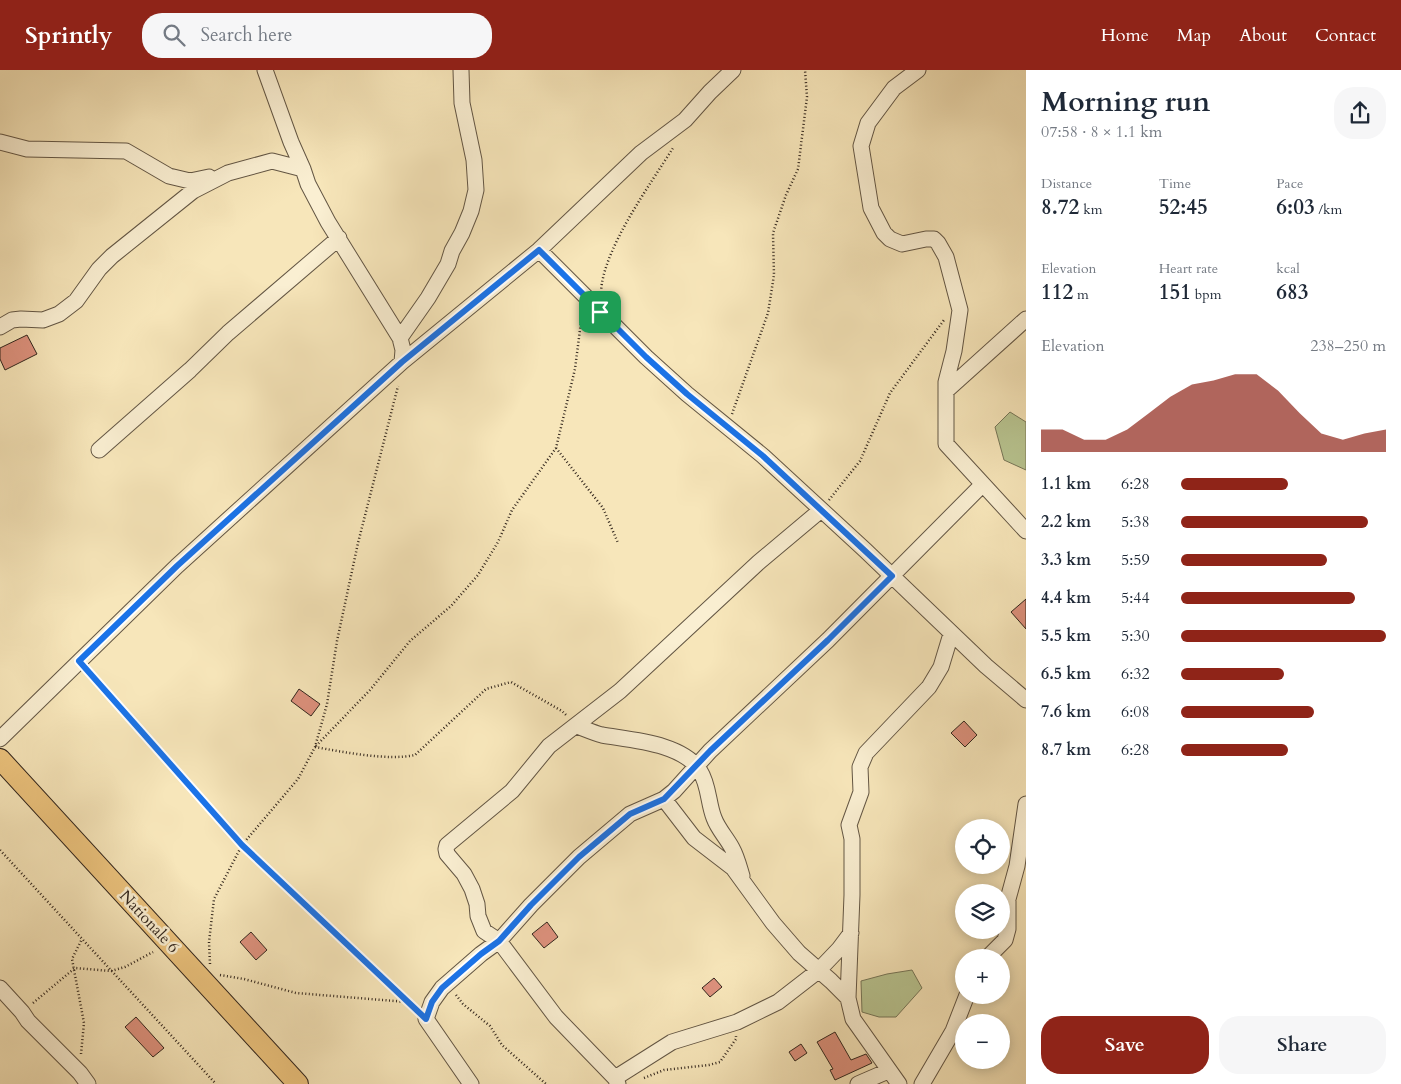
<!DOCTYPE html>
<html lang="en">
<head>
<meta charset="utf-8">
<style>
	body { margin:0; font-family:Cardo,serif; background:#f6f6f7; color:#1f2937; height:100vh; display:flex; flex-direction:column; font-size:19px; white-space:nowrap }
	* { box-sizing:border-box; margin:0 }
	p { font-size:16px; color:#747a83 }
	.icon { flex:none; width:28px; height:28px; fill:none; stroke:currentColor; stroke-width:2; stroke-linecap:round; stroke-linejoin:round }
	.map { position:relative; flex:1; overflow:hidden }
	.panel { display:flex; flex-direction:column; background:#fff; width:375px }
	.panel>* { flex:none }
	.buttons { position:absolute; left:955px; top:749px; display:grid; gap:10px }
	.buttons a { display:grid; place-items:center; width:55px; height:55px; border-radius:50%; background:#fff; box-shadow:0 2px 12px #0003; font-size:25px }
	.pin { position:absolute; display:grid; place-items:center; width:42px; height:42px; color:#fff; margin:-21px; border-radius:10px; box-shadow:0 2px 8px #0006 }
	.round { display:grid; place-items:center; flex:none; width:52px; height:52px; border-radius:20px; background:#f6f6f7 }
	.overview { display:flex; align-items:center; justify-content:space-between; height:85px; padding:0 15px }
	h1 { font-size:28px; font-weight:700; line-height:38px }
	.metrics { display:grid; grid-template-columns:repeat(3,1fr); gap:8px; height:85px; padding:5px 15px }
	.metrics div { display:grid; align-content:center }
	.metrics b { font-size:21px; font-weight:700 }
	.metrics small { font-size:14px; font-weight:400 }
	.metrics p { font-size:14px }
	.chart { height:140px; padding:10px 15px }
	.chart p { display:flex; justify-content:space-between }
	.chart svg { width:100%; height:90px; margin-top:5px; fill:#8f2418; opacity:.7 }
	.action { display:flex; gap:10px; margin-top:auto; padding:10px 15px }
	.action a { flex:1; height:58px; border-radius:20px; background:#8f2418; color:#fff; font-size:20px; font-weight:700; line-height:58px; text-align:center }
	.action a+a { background:#f6f6f7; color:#1f2937 }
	ul { padding:0 15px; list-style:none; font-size:16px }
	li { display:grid; grid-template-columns:80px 60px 1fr; align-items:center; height:38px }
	li i { height:12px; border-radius:6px; background:#8f2418 }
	header { display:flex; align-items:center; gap:30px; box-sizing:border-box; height:70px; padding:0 25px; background:#8f2418; color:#fff }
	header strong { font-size:24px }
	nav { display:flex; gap:28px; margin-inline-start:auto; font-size:18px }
	.search { width:350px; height:45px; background:#f6f6f7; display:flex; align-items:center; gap:12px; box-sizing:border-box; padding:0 18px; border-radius:20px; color:#747a83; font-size:19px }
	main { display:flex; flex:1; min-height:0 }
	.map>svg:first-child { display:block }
	.green { fill:#b9c692; stroke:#767658 }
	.building { fill:#dd917d; stroke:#32261d }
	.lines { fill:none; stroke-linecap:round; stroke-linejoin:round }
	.minor-casing { stroke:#635644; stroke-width:17 }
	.major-casing { stroke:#32261d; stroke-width:22 }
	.path { stroke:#32261d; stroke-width:2.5; stroke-dasharray:1 2.5; stroke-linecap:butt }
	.minor { stroke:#faefd2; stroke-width:15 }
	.major { stroke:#ecc37d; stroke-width:20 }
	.route-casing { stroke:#fff; stroke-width:10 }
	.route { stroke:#1a73e8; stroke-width:6 }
	.labels { text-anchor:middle; stroke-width:5; stroke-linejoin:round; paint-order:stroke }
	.street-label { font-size:16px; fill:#32261d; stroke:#faefd2 }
</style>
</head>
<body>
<header>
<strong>Sprintly</strong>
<div class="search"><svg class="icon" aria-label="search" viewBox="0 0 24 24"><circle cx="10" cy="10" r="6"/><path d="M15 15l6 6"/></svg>Search here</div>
<nav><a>Home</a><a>Map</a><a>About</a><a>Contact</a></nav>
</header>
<main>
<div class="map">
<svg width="1026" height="1014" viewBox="0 0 1026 1014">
	<rect width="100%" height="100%" fill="#f7e6ba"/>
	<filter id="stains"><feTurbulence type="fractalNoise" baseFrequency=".004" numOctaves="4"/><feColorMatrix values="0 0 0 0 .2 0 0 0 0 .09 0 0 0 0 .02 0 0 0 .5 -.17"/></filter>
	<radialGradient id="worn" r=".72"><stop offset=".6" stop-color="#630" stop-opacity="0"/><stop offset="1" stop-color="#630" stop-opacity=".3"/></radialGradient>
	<path class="green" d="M1010 342 1026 352V400L1004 390 995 357Z
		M912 900 922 918 896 947H879L862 942 861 911 887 904Z"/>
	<path class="building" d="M27 265 37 284 5 300 0 289V278Z
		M1026 529V559L1011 542Z
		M299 619 320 634 311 646 291 631Z
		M964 651 977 665 965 677 951 663Z
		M547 852 558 867 544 878 532 864Z
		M251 862 267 880 256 890 240 872Z
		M714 908 722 917 710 927 702 918Z
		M136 947 164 978 153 987 125 957Z
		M835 962 851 990 866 984 872 993 835 1010 830 1000 833 999 817 972Z
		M801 974 807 983 795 991 789 982Z"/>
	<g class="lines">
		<g class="minor-casing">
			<path id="minor" d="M265 0 291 72 303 99
				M918 0 894 18 868 53 861 76 871 138 884 163 890 169 902 174 926 169H934L938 173 946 187 960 240 954 281 946 312V374L1026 461
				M0 72 27 79 126 81 169 106 190 111 209 107
				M539 180 646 287 687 324 763 386 865 480 986 596 1026 630
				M0 257 12 250 21 249 43 250 59 244 76 231 99 199 112 186 193 121 228 103 272 91 303 99 308 114 328 152 400 268 403 280 402 292
				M400 268 428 228 448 194 452 181 462 163 471 141 476 120 474 90 462 33 461 0
				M946 321 1026 249
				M99 380 190 300 228 263 339 168
				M577 656C585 659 594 663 602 665 631 670 683 673 700 701 709 715 708 733 714 748 718 759 726 767 732 778 737 787 739 796 742 806
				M0 669 177 496 402 292 539 180 641 83 685 50 710 22 733 0
				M664 729 694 768 733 798 773 853 799 883 831 911 848 928 853 949 899 1014
				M987 888 1005 870 1008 859V829L1017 796 1026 734
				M0 918 22 942 28 951 80 1003 88 1014
				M848 928 852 825V769L849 755 861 722 860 697 866 683 929 617 941 597 951 564
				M615 1008 672 972 737 952 778 932 818 901 839 879 851 863
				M471 1014 426 949 432 932 442 918 481 884 499 871 531 835 579 787 630 744 664 729 674 721 710 681 828 570 982 415
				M618 1014 615 1008 556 947 499 871 484 861 478 846 477 834 472 819 464 804 447 784 446 779 447 775 512 721 549 676 620 621 759 492 821 440
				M858 1014 888 1001
				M922 1014 953 961 967 925"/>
		</g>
		<g class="major-casing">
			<path id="major" d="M0 689 298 1014"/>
		</g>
		<path class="path" d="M601 222C603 179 650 115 673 78
			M732 344 768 243 774 205 773 163 786 125 798 99 807 27 805 0
			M556 378 603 438 618 473
			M829 430 860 391 890 323 944 250
			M89 601 242 775 415 938
			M316 676 370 620 410 571 451 536 478 505 498 472 512 440 556 378 575 299 582 244
			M315 677C343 682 388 691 415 685L486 619 511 612 562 641 566 645
			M0 780 216 1014
			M210 894 209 872 214 829 242 775 298 709 315 677 327 634 337 571 358 473 398 316
			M220 905 244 909 296 923 407 932
			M456 925 463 934 490 956 502 975 546 1014
			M33 933 75 898 111 901 125 897 153 882
			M81 984 84 953 72 889 82 869
			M644 1008 664 1000 709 995 720 992 736 969V966"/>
		<use href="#minor" class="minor"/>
		<use href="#major" class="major"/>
	</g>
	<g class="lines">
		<g class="route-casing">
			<path id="route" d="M539 180 646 287 687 324 763 386 892 506 828 570 710 681 664 729 630 744 579 787 531 835 499 871 481 884 442 918 432 932 426 949 242 775 79 591 177 496 402 292Z"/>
		</g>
		<use href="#route" class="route"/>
	</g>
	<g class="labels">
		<g class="street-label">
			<text transform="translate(150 851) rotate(47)" y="6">Nationale 6</text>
		</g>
	</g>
	<rect width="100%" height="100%" filter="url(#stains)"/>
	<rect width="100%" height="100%" fill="url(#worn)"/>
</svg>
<div class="buttons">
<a><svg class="icon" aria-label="locate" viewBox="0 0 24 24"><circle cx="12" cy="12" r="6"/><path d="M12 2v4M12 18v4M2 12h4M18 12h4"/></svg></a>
<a><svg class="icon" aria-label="layers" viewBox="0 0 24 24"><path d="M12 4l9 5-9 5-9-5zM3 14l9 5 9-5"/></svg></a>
<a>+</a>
<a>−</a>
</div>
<div class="pin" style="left:600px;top:242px;background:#1e9e55"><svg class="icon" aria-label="arrive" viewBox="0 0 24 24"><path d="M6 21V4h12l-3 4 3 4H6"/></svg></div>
</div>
<section class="panel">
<div class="overview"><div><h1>Morning run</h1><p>07:58 · 8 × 1.1 km</p></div><a class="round"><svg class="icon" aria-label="share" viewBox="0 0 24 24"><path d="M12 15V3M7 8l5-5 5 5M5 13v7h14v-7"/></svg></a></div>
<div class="metrics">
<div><p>Distance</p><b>8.72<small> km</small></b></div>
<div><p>Time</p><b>52:45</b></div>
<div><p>Pace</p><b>6:03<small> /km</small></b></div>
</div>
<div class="metrics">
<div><p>Elevation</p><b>112<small> m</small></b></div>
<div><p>Heart rate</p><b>151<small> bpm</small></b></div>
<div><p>kcal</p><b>683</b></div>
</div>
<div class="chart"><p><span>Elevation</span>238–250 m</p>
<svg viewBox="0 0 160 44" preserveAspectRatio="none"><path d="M0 44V33L10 33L20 38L30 38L40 33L50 25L60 17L70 11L80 9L90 6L100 6L110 14L120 25L130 35L140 38L150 35L160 33V44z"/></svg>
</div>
<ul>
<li><b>1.1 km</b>6:28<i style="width:52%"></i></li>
<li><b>2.2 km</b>5:38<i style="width:91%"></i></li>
<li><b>3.3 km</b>5:59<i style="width:71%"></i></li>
<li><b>4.4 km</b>5:44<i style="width:85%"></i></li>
<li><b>5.5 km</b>5:30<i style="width:100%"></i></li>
<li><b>6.5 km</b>6:32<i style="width:50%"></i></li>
<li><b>7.6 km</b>6:08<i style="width:65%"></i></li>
<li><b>8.7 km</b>6:28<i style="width:52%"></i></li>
</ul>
<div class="action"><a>Save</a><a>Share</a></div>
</section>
</main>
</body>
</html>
